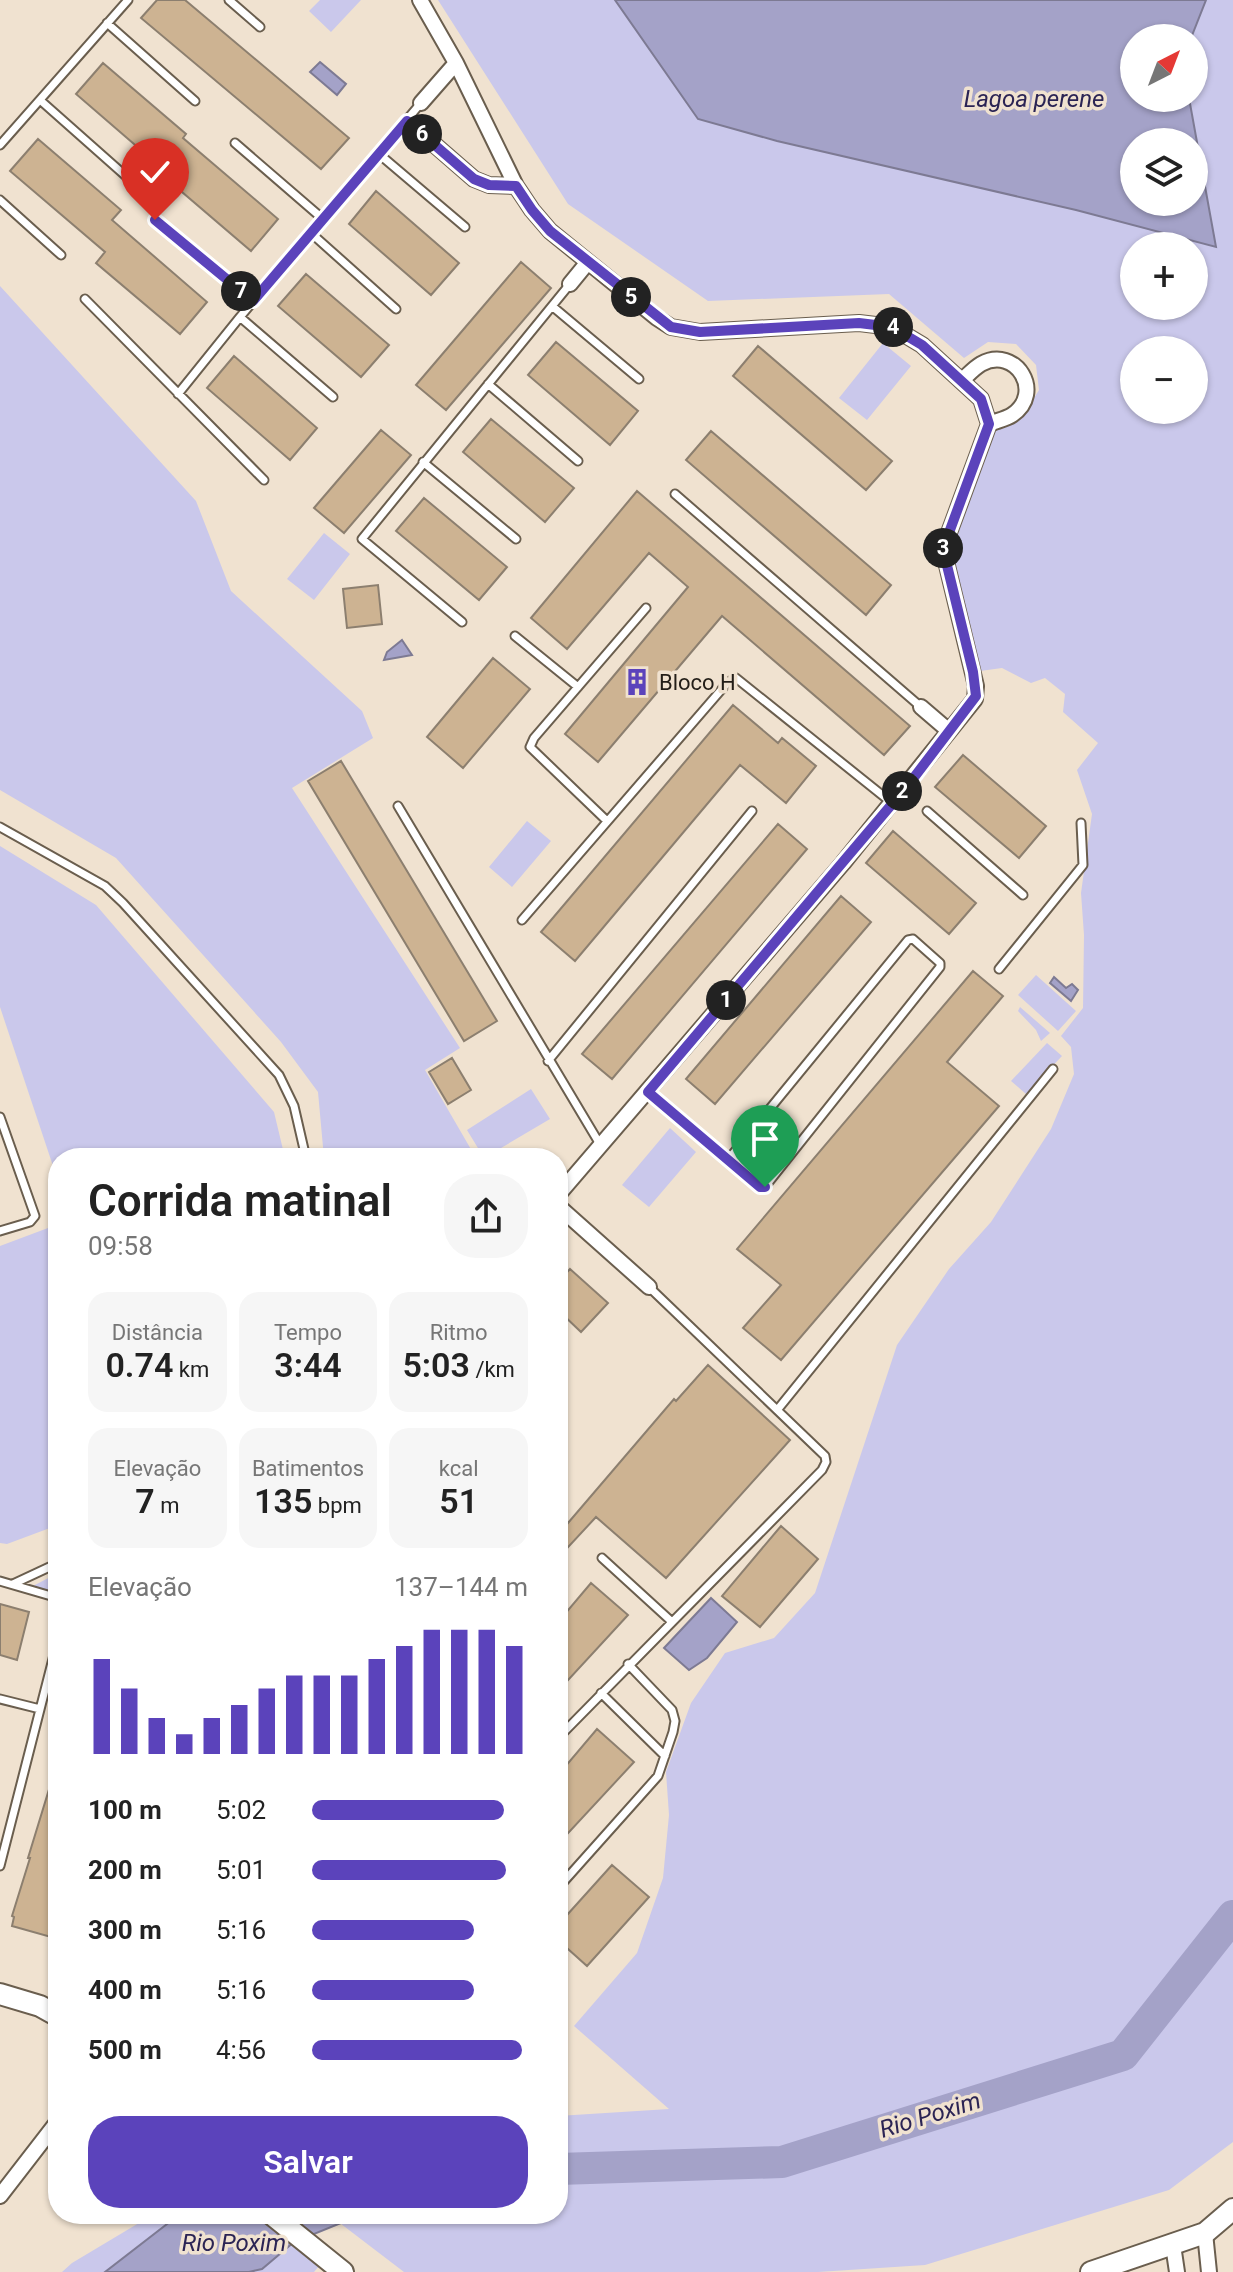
<!DOCTYPE html>
<html lang="pt">
<head>
<meta charset="utf-8">
<style>
	body { margin:0; font-family:Roboto,sans-serif; background:#f6f6f6; color:#222; height:100vh; display:flex; flex-direction:column; font-size:30px; white-space:nowrap }
	* { box-sizing:border-box; margin:0 }
	p { font-size:26px; color:#767676 }
	.icon { flex:none; width:44px; height:44px; fill:none; stroke:currentColor; stroke-width:2; stroke-linecap:round; stroke-linejoin:round }
	.map { position:relative; flex:1; overflow:hidden }
	.sheet { position:absolute; left:48px; top:1148px; width:520px; height:1076px; display:flex; flex-direction:column; background:#fff; border-radius:32px; box-shadow:0 2px 6px #0004 }
	.sheet>* { flex:none }
	.needle { width:52px; rotate:42deg }
	.buttons { position:absolute; left:1120px; top:24px; display:grid; gap:16px }
	.buttons a { display:grid; place-items:center; width:88px; height:88px; border-radius:50%; background:#fff; box-shadow:0 2px 6px #0004; font-size:40px }
	.pin { position:absolute; display:grid; place-items:center; width:68px; height:68px; color:#fff; margin:-82px -34px; border-radius:50% 50% 50% 0; rotate:-45deg; box-shadow:0 0 8px #0007 }
	.pin .icon { rotate:45deg }
	.km { position:absolute; width:40px; height:40px; margin:-20px; border-radius:50%; background:#222; color:#fff; font-size:22px; line-height:40px; text-align:center }
	.round { display:grid; place-items:center; flex:none; width:84px; height:84px; border-radius:32px; background:#f6f6f6 }
	.overview { display:flex; align-items:center; justify-content:space-between; height:136px; padding:0 40px }
	h1 { font-size:44px; font-weight:600; line-height:60px }
	.stats { display:grid; grid-template-columns:repeat(3,1fr); gap:12px; height:136px; padding:8px 40px }
	.stats div { display:grid; align-content:center; border-radius:20px; background:#f6f6f6; text-align:center }
	.stats b { font-size:34px; font-weight:600 }
	.stats small { font-size:22px; font-weight:400 }
	.stats p { font-size:22px }
	.chart { height:224px; padding:16px 40px }
	.chart p { display:flex; justify-content:space-between }
	.chart svg { width:100%; height:144px; margin-top:8px; stroke:#5b43bb; stroke-width:6 }
	.action { display:flex; gap:16px; margin-top:auto; padding:16px 40px }
	.action a { flex:1; height:92px; border-radius:32px; background:#5b43bb; color:#fff; font-size:32px; font-weight:600; line-height:92px; text-align:center }
	ul { padding:0 40px; list-style:none; font-size:26px }
	li { display:grid; grid-template-columns:128px 96px 1fr; align-items:center; height:60px }
	li i { height:20px; border-radius:10px; background:#5b43bb }
	.map>svg:first-child { display:block }
	.green { fill:#cac8eb; fill-rule:evenodd }
	.water { fill:#a4a2c8; stroke:#7d7a93; stroke-width:2; fill-rule:evenodd }
	.lines { fill:none; stroke-linecap:round; stroke-linejoin:round }
	.river { stroke:#a4a2c8; stroke-width:32 }
	.building { fill:#cdb392; stroke:#8c7f6f; stroke-width:2 }
	.lane-casing { stroke:#6a5e4e; stroke-width:11 }
	.street-casing { stroke:#6a5e4e; stroke-width:18 }
	.secondary-casing { stroke:#6a5e4e; stroke-width:24 }
	.lane { stroke:#fff; stroke-width:7 }
	.street { stroke:#fff; stroke-width:14 }
	.secondary { stroke:#fff; stroke-width:20 }
	.route-casing { stroke:#fff; stroke-width:16 }
	.route { stroke:#5b43bb; stroke-width:10 }
	.labels { text-anchor:middle; stroke-width:7; stroke-linejoin:round; paint-order:stroke }
	.poi-label { font-size:22px; fill:#231e18; stroke:#f0e2d0; text-anchor:start }
	.water-label { font-size:24px; font-style:italic; fill:#2b2454; stroke:#f0e2d0 }
</style>
</head>
<body>
<div class="map">
<svg width="1233" height="2272" viewBox="0 0 1233 2272">
	<rect width="100%" height="100%" fill="#f0e2d0"/>
	<path class="green" d="M320 0H361L331 32 309 11Z
		M438 0H1233V2142L1169 2190 925 2265 818 2272H404L328 2214H558V2116L669 2109 574 2026 637 1953 663 1878 669 1815 666 1772 691 1703 725 1653 774 1638 815 1593 897 1345 949 1269 991 1222 1051 1129 1074 1074 1071 1047 1061 1036 1083 1008 1084 935 1081 893 1092 814 1077 770 1098 743 1063 712 1065 694 1045 678 1031 683 1002 668 973 672 946 535 997 425 1024 414 1039 390 1036 365 1016 344 988 342 964 358 889 294 708 301 568 204ZM1134 38H1194V98H1134ZM1134 142H1194V202H1134ZM1134 246H1194V306H1134ZM1134 350H1194V410H1134Z
		M0 286 196 501 231 591 362 711 373 738 292 788 460 1048 425 1070 476 1158H324L318 1092 281 1042 116 858 0 790Z
		M883 343 911 366 867 420 839 398Z
		M324 533 350 554 314 600 287 579Z
		M527 821 551 841 512 887 489 867Z
		M0 846 96 905 274 1112 285 1158H58V1525L7 1544 0 1543V1246L48 1228 58 1181 0 1007Z
		M1036 975 1076 1011 1058 1031 1018 995Z
		M1020 1007 1050 1033 1041 1041 1036 1030 1018 1011Z
		M1047 1043 1062 1056 1026 1094 1011 1081Z
		M531 1089 550 1119 484 1158 467 1130Z
		M670 1128 696 1152 649 1207 622 1185Z
		M58 1573V1593L33 1586Z
		M154 2214H263L325 2259 314 2272H62L72 2263Z"/>
	<path class="water" d="M615 0H1206L1191 38H1134V98H1189L1216 247 1076 210 777 141 698 119ZM1194 142V202H1134V142Z
		M320 62 346 84 337 95 310 72Z
		M402 640 412 655 384 660 387 652Z
		M1054 977 1066 988 1072 984 1078 990 1071 1001 1050 983Z
		M711 1598 737 1622 707 1658 689 1670 664 1648Z
		M180 2214H363L294 2242 262 2269 249 2272H105Z"/>
	<g class="lines">
		<path class="river" d="M558 2169 782 2162 1123 2055 1233 1916"/>
	</g>
	<path class="building" d="M157 0H185L349 138 321 169 141 18Z
		M103 63 186 134 183 138 278 219 251 251 168 180 171 176 76 94Z
		M38 139 121 210 112 220 207 302 180 334 96 263 105 252 10 171Z
		M376 191 459 263 431 295 349 224Z
		M521 262 551 288 446 410 416 385Z
		M306 274 389 345 361 377 278 306Z
		M556 342 638 411 610 445 528 375Z
		M758 346 892 461 866 490 733 376Z
		M234 356 317 428 290 460 207 388Z
		M491 419 574 488 545 522 463 452Z
		M381 430 411 455 344 533 314 508Z
		M711 431 891 585 866 615 686 460Z
		M637 491 910 726 884 755 722 616 598 762 565 734 688 587 649 553 567 649 531 618Z
		M424 498 507 567 479 600 396 531Z
		M378 585 382 624 347 628 343 589Z
		M493 658 530 689 463 768 427 737Z
		M733 705 778 743 782 738 816 766 786 803 740 765 575 961 541 932Z
		M963 755 1046 826 1019 858 935 787Z
		M341 761 497 1021 464 1041 308 781Z
		M778 824 807 849 612 1079 582 1054Z
		M893 831 976 903 949 934 866 863Z
		M841 896 871 922 715 1104 686 1079Z
		M973 971 1003 996 947 1062 999 1106 781 1360 743 1328 781 1285 737 1249Z
		M452 1058 471 1090 448 1104 429 1072Z
		M570 1269 608 1303 581 1332 558 1310V1282Z
		M708 1365 790 1440 666 1578 596 1517 558 1558V1514L568 1523 674 1399 676 1401Z
		M781 1526 818 1559 760 1627 722 1596Z
		M591 1583 628 1615 558 1691V1622Z
		M0 1604 29 1612 17 1660 0 1655Z
		M597 1729 634 1762 558 1844V1775Z
		M54 1773 58 1774V1939L12 1926 14 1917 12 1916 30 1858H28Z
		M612 1865 649 1897 587 1966 558 1940V1925Z"/>
	<g class="lines">
		<g class="lane-casing">
			<path id="lane" d="M229 0 260 27
				M107 23 195 101
				M40 100 128 178
				M407 121 428 139
				M235 143 323 219
				M0 145 128 0
				M379 154 465 227
				M0 200 61 255
				M155 220 253 301
				M311 233 396 309
				M85 299 264 480
				M552 306 639 379
				M240 317 333 397
				M488 384 578 461
				M178 394 240 317 421 103
				M423 462 516 539
				M675 494 921 707
				M462 622 362 539 570 284
				M515 636 578 687
				M398 806 601 1146
				M927 811 1023 895
				M607 821 530 747 534 738 646 608
				M0 827 105 886 123 903 279 1075 294 1106 306 1158
				M522 920 728 682 736 678 892 803
				M999 969 1083 865 1081 823
				M548 1061 752 811
				M648 1092 727 1161 764 1188 940 967V963L913 939 908 940 727 1161
				M0 1117 35 1216 30 1222 0 1231
				M778 1409 1053 1069
				M602 1558 671 1621
				M0 1581 58 1598
				M13 1584 58 1563
				M601 1693 665 1756
				M0 1699 40 1709
				M558 1738 822 1470 826 1462 825 1456 649 1287
				M0 1866 58 1639
				M558 1888 658 1776 673 1732 675 1721 672 1710 628 1664"/>
		</g>
		<g class="street-casing">
			<path id="street" d="M420 0 456 63 516 186 532 210 550 231 657 318 671 327 700 332 859 323 892 327 922 345 981 399 989 424 943 549 976 686 975 699 843 863 558 1195
				M421 103 456 63
				M428 139 474 179 489 185 516 186
				M570 284 588 262
				M961 381C967 376 974 368 981 364 1016 345 1045 393 1012 415 1006 419 996 421 989 424
				M921 707 949 731
				M558 1206 649 1287
				M0 2196 58 2121
				M1205 2233 1209 2272
				M1173 2245 1177 2272"/>
		</g>
		<g class="secondary-casing">
			<path id="secondary" d="M0 1994 40 2006 58 2016
				M271 2214 343 2272
				M1091 2272 1205 2233 1233 2209"/>
		</g>
		<use href="#lane" class="lane"/>
		<use href="#street" class="street"/>
		<use href="#secondary" class="secondary"/>
	</g>
	<g class="lines">
		<g class="route-casing">
			<path id="route" d="M155 220 253 301 407 121 474 179 489 185 516 186 532 210 550 231 671 327 700 332 859 323 892 327 922 345 981 399 989 424 943 549 973 672 976 696 909 784 648 1092 760 1187H765"/>
		</g>
		<use href="#route" class="route"/>
	</g>
	<defs>
		<g id="building-bare" transform="scale(2.16)"><path d="M-4-6H4V6H1V3H-1V6H-4ZM-2.5-4.3h1.7v1.8h-1.7ZM.8-4.3h1.7v1.8H.8ZM-2.5-1h1.7V.8h-1.7ZM.8-1h1.7V.8H.8Z" fill="#5b43bb" stroke="#f0e2d0" stroke-width="2.5" paint-order="stroke"/></g>
	</defs>
	<g fill-rule="evenodd">
		<use href="#building-bare" x="637" y="682"/>
	</g>
	<g class="labels">
		<g class="poi-label">
			<text x="659" y="690">Bloco H</text>
		</g>
		<g class="water-label">
			<text x="1034" y="107">Lagoa perene</text>
			<text transform="translate(930 2115) rotate(-17)" y="8">Rio Poxim</text>
			<text x="234" y="2251">Rio Poxim</text>
		</g>
	</g>
</svg>
<div class="buttons">
<a><svg class="needle" viewBox="-14 -14 28 28"><path d="M0-13l5 13h-10z" fill="#e53935"/><path d="M0 13l5-13h-10z" fill="#767676"/></svg></a>
<a><svg class="icon" aria-label="layers" viewBox="0 0 24 24"><path d="M12 4l9 5-9 5-9-5zM3 14l9 5 9-5"/></svg></a>
<a>+</a>
<a>−</a>
</div>
<div class="pin" style="left:765px;top:1187px;background:#1e9e55"><svg class="icon" aria-label="arrive" viewBox="0 0 24 24"><path d="M6 21V4h12l-3 4 3 4H6"/></svg></div>
<div class="pin" style="left:155px;top:220px;background:#d93025"><svg class="icon" aria-label="check" viewBox="0 0 24 24"><path d="M5 12l5 5 9-10"/></svg></div>
<b class="km" style="left:726px;top:1000px">1</b>
<b class="km" style="left:902px;top:791px">2</b>
<b class="km" style="left:943px;top:548px">3</b>
<b class="km" style="left:893px;top:327px">4</b>
<b class="km" style="left:631px;top:297px">5</b>
<b class="km" style="left:422px;top:134px">6</b>
<b class="km" style="left:241px;top:291px">7</b>
<section class="sheet">
<div class="overview"><div><h1>Corrida matinal</h1><p>09:58</p></div><a class="round"><svg class="icon" aria-label="share" viewBox="0 0 24 24"><path d="M12 15V3M7 8l5-5 5 5M5 13v7h14v-7"/></svg></a></div>
<div class="stats">
<div><p>Distância</p><b>0.74<small> km</small></b></div>
<div><p>Tempo</p><b>3:44</b></div>
<div><p>Ritmo</p><b>5:03<small> /km</small></b></div>
</div>
<div class="stats">
<div><p>Elevação</p><b>7<small> m</small></b></div>
<div><p>Batimentos</p><b>135<small> bpm</small></b></div>
<div><p>kcal</p><b>51</b></div>
</div>
<div class="chart"><p><span>Elevação</span>137–144 m</p>
<svg viewBox="0 0 160 44" preserveAspectRatio="none"><path d="M5 44V15M15 44V24M25 44V33M35 44V38M45 44V33M55 44V29M65 44V24M75 44V20M85 44V20M95 44V20M105 44V15M115 44V11M125 44V6M135 44V6M145 44V6M155 44V11"/></svg>
</div>
<ul>
<li><b>100 m</b>5:02<i style="width:89%"></i></li>
<li><b>200 m</b>5:01<i style="width:90%"></i></li>
<li><b>300 m</b>5:16<i style="width:75%"></i></li>
<li><b>400 m</b>5:16<i style="width:75%"></i></li>
<li><b>500 m</b>4:56<i style="width:97%"></i></li>
</ul>
<div class="action"><a>Salvar</a></div>
</section>
</div>
</body>
</html>
